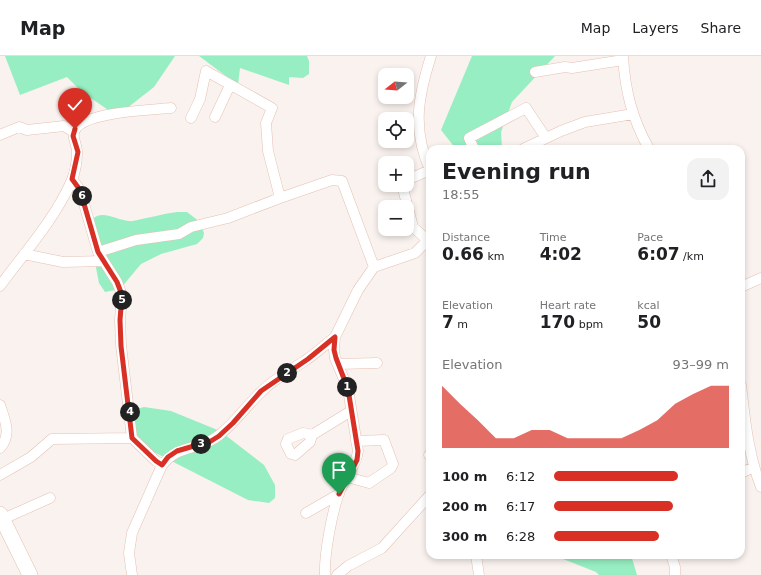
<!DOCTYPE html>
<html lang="en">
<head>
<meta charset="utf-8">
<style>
	body { margin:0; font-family:"DejaVu Sans",sans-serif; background:#f2f2f2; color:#202124; height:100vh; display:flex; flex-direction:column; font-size:15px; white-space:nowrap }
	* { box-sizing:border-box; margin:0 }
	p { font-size:13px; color:#757577 }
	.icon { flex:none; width:22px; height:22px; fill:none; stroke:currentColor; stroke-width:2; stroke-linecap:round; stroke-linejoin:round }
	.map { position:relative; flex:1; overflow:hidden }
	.drawer { position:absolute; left:426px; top:89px; width:319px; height:414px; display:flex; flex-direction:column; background:#fff; border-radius:12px; box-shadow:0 2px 6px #0003 }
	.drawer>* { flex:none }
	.needle { width:26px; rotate:253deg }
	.fabs { position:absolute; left:378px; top:12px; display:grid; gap:8px }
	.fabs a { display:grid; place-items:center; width:36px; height:36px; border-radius:8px; background:#fff; box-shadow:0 2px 6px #0003; font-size:20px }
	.pin { position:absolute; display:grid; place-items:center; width:34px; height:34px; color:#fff; margin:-41px -17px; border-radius:50% 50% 50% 0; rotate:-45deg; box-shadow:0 0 4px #0007 }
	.pin .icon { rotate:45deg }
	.km { position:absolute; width:20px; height:20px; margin:-10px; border-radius:50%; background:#222; color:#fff; font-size:11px; line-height:20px; text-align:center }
	.round { display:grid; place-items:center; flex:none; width:42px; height:42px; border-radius:12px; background:#f2f2f2 }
	.head { display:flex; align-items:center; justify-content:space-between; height:68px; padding:0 16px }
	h1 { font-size:22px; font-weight:600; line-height:30px }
	.figures { display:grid; grid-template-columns:repeat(3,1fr); gap:6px; height:68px; padding:4px 16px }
	.figures div { display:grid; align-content:center }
	.figures b { font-size:17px; font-weight:600 }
	.figures small { font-size:11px; font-weight:400 }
	.figures p { font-size:11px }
	.chart { height:112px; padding:8px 16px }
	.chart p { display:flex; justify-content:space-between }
	.chart svg { width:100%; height:72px; margin-top:4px; fill:#d93025; opacity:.7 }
	ul { padding:0 16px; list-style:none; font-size:13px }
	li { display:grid; grid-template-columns:64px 48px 1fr; align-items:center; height:30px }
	li i { height:10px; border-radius:5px; background:#d93025 }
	header { display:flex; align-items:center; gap:24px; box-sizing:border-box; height:56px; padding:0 20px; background:#fff; border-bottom:1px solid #e0e0e0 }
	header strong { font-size:19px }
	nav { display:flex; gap:22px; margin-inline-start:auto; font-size:14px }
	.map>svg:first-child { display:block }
	.green { fill:#97eec2 }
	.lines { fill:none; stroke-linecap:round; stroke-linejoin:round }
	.minor-casing { stroke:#e5c0b2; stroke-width:11 }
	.highway-casing { stroke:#e5c0b2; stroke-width:16 }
	.minor { stroke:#fff; stroke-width:10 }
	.highway { stroke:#fff; stroke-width:15 }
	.route-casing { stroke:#fff; stroke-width:8 }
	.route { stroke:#d93025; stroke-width:5 }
</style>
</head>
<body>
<header>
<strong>Map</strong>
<nav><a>Map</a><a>Layers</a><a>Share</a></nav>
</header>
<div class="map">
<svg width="761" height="519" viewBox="0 0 761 519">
	<rect width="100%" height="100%" fill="#f9f2ef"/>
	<path class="green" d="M5 0H175L154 31 117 60 82 36 67 21 20 39Z
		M199 0H307L309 5V18L303 22 289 21V29L240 12 238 29Z
		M472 0H555L512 46 501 76 502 93H456L441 74Z
		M177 156H187L200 166 204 177 203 182 197 188 161 198 141 208 120 233 105 236 99 227 88 171C98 147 117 167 133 165 148 162 162 158 177 156Z
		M144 351 171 355 220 375 264 409 275 429V442L269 447 248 444 144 391 133 375V354Z
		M553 499H631L637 519H599L596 516Z"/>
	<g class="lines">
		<g class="minor-casing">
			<path id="minor" d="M623 0C625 35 632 62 649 93
				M535 16 565 11 572 12 623 4
				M215 61 230 29
				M191 62 200 43 206 15 272 52 266 67 268 95 280 142
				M0 79 19 71 27 74 64 70 74 76
				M474 93 469 82 526 52 546 82
				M523 93 561 75 585 66 633 58
				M430 114C412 73 418 41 431 0
				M72 123 80 134 98 196 117 226 122 239 120 264 121 289 132 382 156 405 162 409
				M407 124 430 114
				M402 129 413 171 423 180 430 182
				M98 196 136 184 179 178 191 171 228 162 280 142 332 124 342 125 374 211
				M24 198 63 206 103 205
				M0 230C25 196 55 163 72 124 75 116 77 106 77 97 78 88 69 80 77 71 91 56 149 54 171 52
				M741 231 761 222
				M338 308 377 307
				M741 329C745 363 748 398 761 431
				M0 349C5 364 12 379 0 392
				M312 379 303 377 288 383 286 388 291 398 295 399 310 386 312 379 351 355
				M429 399 430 398
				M741 417 754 411
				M0 419 31 401 52 383 132 382
				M347 421 369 427 391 412 393 408 384 384 356 385
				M306 457 339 438
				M3 463 50 442
				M476 499 479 519
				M671 499 675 511V519
				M132 519 129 497 132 477 162 409C180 387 199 395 218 380 235 367 246 350 261 336 274 323 291 314 306 304 316 297 326 288 335 281
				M325 519C324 498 332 457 339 437 344 422 356 411 358 395L348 333 335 302 334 294 335 281 358 234 374 211 415 197 430 182
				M337 519 348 510 382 492 430 439"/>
		</g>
		<g class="highway-casing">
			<path id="highway" d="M0 458 30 519"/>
		</g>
		<use href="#minor" class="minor"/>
		<use href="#highway" class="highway"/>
	</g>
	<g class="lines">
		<g class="route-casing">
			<path id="route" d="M75 73 73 80 78 96 72 123 80 134 98 196 117 226 122 239 120 264 121 290 132 382 156 405 162 409 168 401 177 395 211 385 219 380 233 367 261 335 308 303 335 281 334 294 336 302 348 333 358 395 357 404 339 438"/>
		</g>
		<use href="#route" class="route"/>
	</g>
</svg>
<div class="fabs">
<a><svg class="needle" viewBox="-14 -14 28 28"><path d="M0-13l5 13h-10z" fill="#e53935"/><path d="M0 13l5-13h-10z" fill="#757577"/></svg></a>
<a><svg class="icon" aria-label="locate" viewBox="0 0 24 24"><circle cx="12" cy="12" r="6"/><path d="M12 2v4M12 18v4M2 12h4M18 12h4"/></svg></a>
<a>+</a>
<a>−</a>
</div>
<div class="pin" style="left:339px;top:438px;background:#1e9e55"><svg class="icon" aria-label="arrive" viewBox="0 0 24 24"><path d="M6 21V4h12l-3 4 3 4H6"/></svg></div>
<div class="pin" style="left:75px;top:73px;background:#d93025"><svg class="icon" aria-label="check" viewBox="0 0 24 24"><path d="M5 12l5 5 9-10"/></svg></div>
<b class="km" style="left:347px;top:331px">1</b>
<b class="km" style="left:287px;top:317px">2</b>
<b class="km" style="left:201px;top:388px">3</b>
<b class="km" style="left:130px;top:356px">4</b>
<b class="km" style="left:122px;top:244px">5</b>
<b class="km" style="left:82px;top:140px">6</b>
<section class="drawer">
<div class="head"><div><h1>Evening run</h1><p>18:55</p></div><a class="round"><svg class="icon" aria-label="share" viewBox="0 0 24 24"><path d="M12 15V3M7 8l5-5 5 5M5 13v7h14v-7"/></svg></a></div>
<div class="figures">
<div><p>Distance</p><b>0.66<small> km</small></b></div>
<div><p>Time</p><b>4:02</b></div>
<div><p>Pace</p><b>6:07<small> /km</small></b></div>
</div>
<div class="figures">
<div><p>Elevation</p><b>7<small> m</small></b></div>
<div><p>Heart rate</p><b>170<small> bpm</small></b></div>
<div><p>kcal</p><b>50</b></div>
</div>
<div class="chart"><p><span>Elevation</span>93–99 m</p>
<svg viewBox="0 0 160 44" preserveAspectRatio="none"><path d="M0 44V6L10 17L20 27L30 38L40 38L50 33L60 33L70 38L80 38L90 38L100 38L110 33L120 27L130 17L140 11L150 6L160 6V44z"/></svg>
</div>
<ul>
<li><b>100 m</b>6:12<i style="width:71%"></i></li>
<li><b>200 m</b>6:17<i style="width:68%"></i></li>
<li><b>300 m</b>6:28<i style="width:60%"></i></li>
</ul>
</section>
</div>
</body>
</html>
